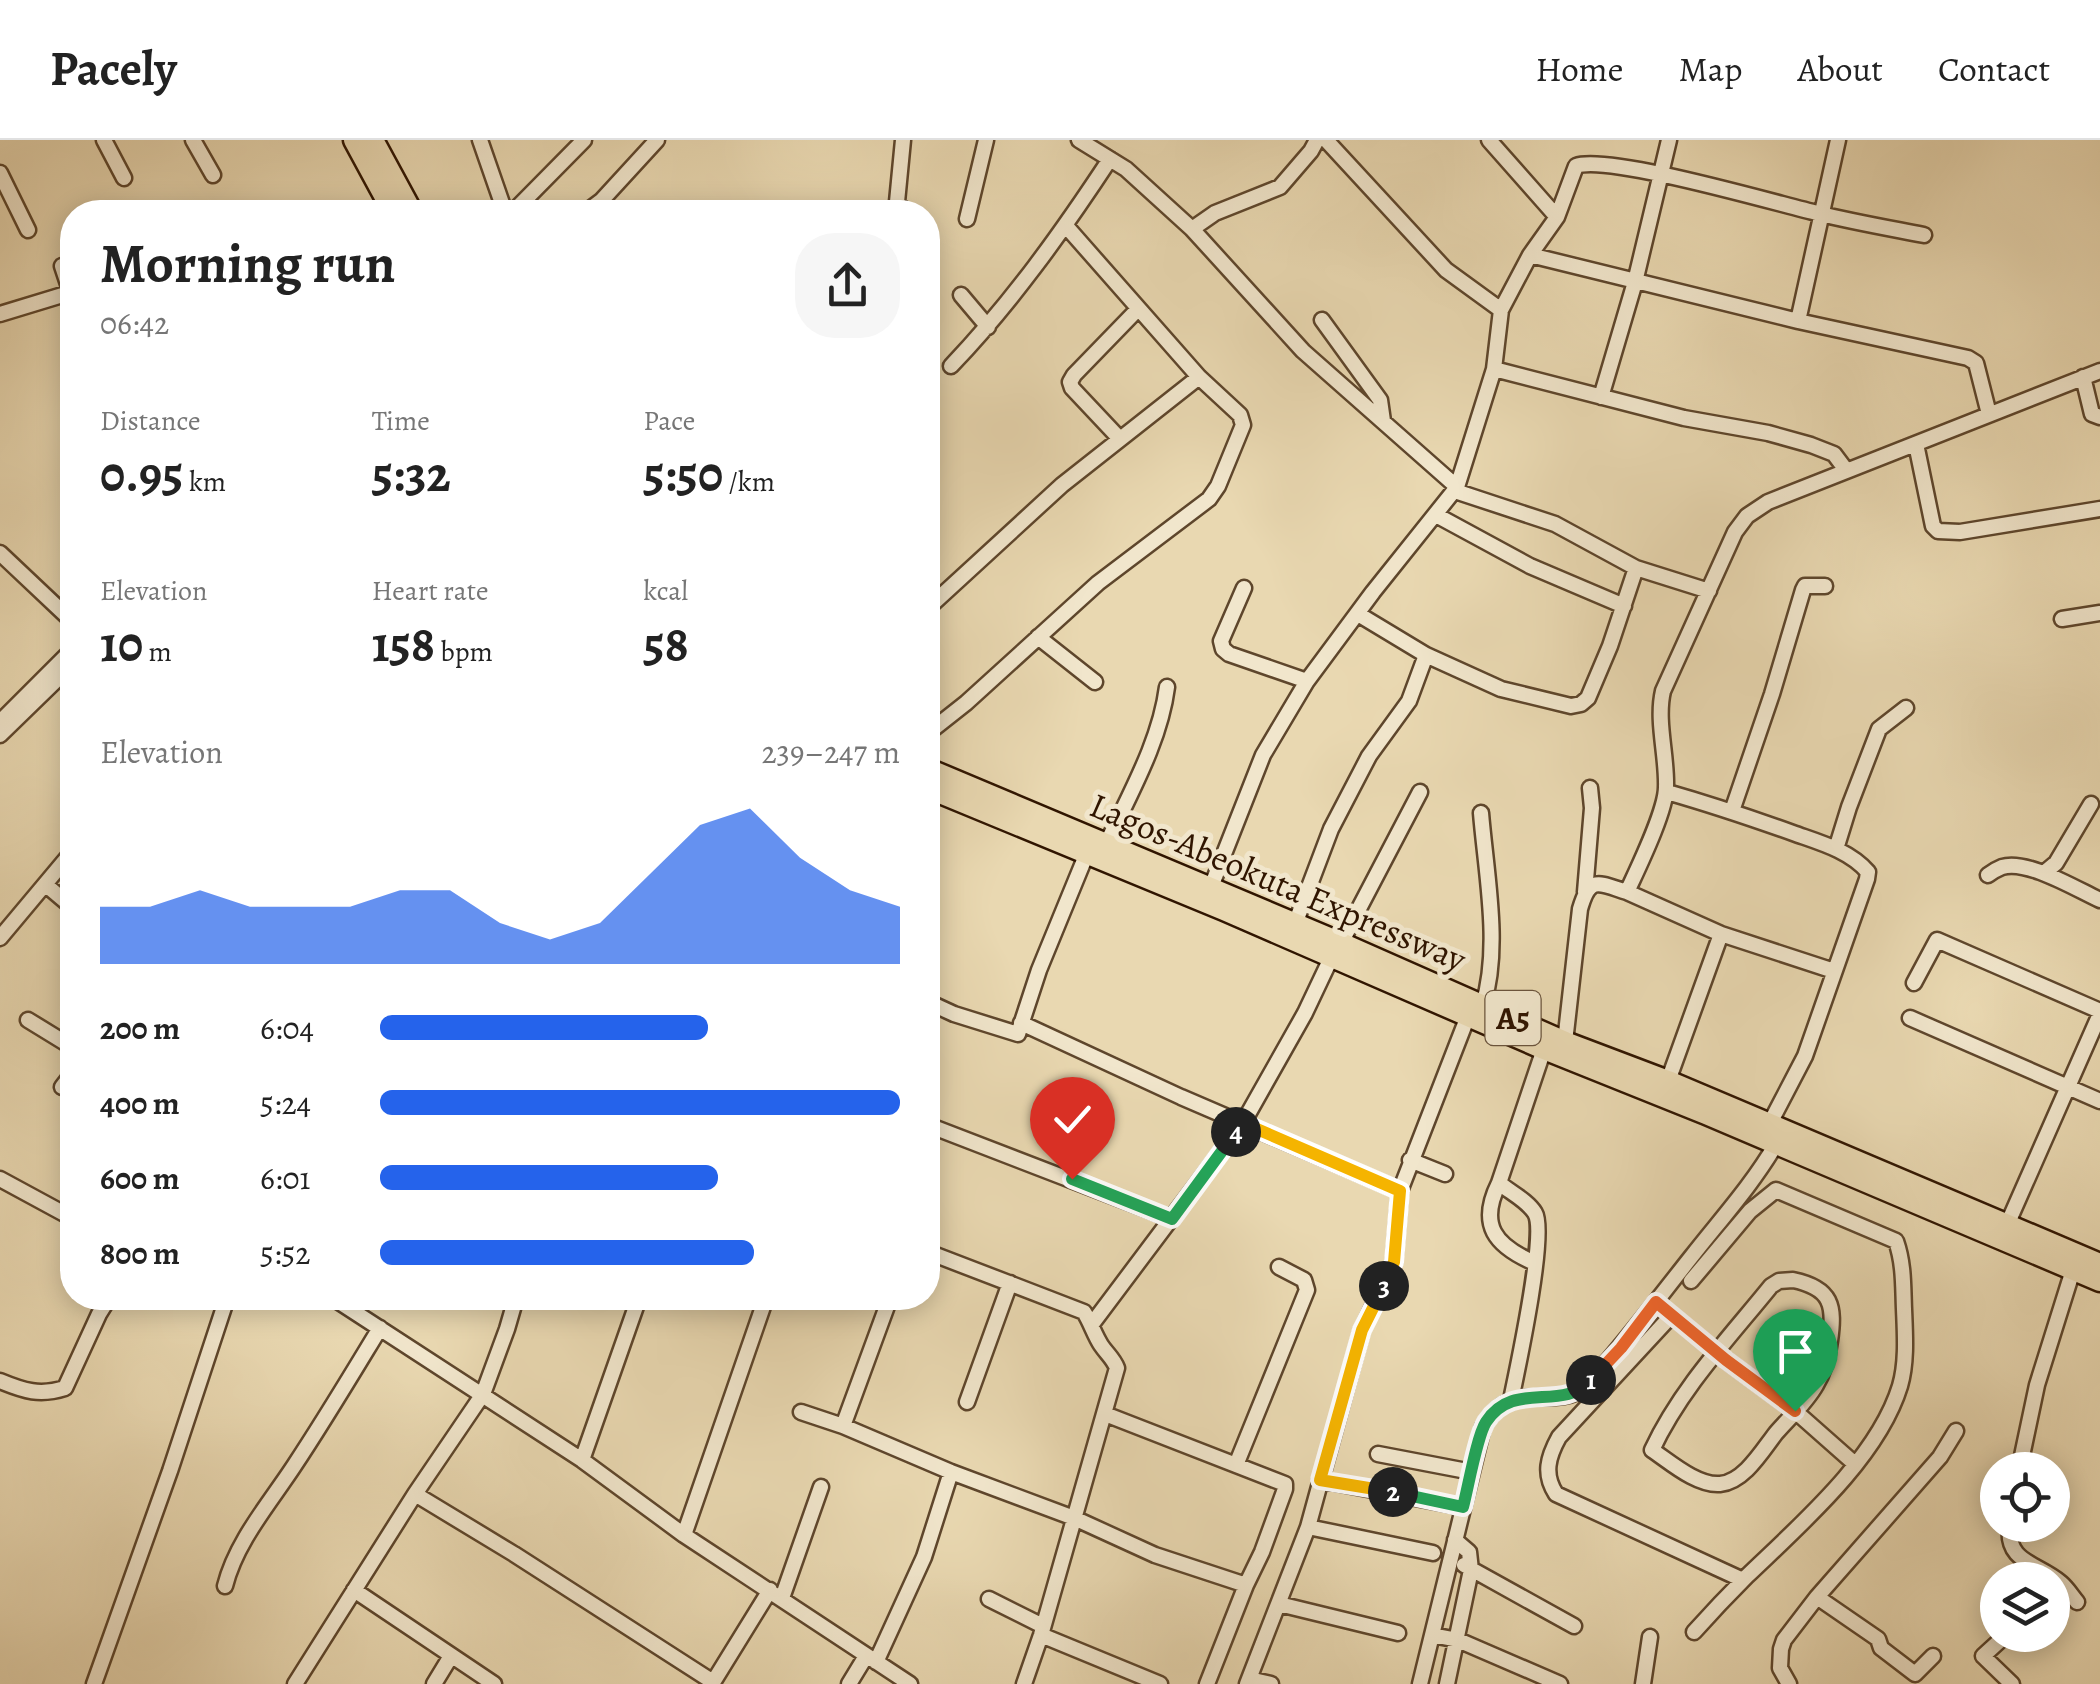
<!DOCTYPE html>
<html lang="en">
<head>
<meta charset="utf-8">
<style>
	body { margin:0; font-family:Alegreya,serif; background:#f6f6f6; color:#222; height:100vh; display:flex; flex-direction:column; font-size:38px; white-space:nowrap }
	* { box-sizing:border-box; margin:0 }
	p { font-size:32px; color:#767676 }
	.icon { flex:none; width:55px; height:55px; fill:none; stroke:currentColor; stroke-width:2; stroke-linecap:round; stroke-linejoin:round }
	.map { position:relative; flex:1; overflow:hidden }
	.details { position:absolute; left:60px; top:60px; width:880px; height:1110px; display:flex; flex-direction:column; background:#fff; border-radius:40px; box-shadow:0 5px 25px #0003 }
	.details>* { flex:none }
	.buttons { position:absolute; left:1980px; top:1312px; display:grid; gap:20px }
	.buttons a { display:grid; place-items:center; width:90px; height:90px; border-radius:50%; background:#fff; box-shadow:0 5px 25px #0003; font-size:50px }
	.pin { position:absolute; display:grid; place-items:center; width:85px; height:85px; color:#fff; margin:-102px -42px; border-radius:50% 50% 50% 0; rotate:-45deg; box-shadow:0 0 10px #0007 }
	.pin .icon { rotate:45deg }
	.km { position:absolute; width:50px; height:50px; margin:-25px; border-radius:50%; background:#222; color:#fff; font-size:28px; line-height:50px; text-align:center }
	.round { display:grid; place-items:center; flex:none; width:105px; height:105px; border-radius:40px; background:#f6f6f6 }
	.summary { display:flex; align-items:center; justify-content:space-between; height:170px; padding:0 40px }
	h1 { font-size:55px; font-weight:700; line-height:75px }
	.stats { display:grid; grid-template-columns:repeat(3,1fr); gap:15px; height:170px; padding:10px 40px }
	.stats div { display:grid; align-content:center }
	.stats b { font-size:50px; font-weight:700 }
	.stats small { font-size:28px; font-weight:400 }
	.stats p { font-size:28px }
	.chart { height:280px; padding:20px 40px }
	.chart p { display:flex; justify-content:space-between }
	.chart svg { width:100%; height:180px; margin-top:10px; fill:#2563eb; opacity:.7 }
	ul { padding:0 40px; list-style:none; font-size:32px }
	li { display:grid; grid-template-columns:160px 120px 1fr; align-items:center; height:75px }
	li i { height:25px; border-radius:12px; background:#2563eb }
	header { display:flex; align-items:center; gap:60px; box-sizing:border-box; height:140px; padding:0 50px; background:#fff; border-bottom:2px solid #e0e0e0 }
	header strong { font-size:48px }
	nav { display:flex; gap:55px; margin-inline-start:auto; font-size:35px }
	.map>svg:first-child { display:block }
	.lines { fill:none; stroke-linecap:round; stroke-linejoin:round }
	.minor-casing { stroke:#5e462c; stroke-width:19 }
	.highway-casing { stroke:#301500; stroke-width:25 }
	.minor { stroke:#f1e6cc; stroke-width:14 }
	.highway { stroke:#e9d8b1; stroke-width:20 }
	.split-1-casing { stroke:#fff; stroke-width:20 }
	.split-2-casing { stroke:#fff; stroke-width:20 }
	.split-3-casing { stroke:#fff; stroke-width:20 }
	.split-4-casing { stroke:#fff; stroke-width:20 }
	.split-5-casing { stroke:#fff; stroke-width:20 }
	.split-1 { stroke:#f0652b; stroke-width:12 }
	.split-2 { stroke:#22a559; stroke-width:12 }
	.split-3 { stroke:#f5b400; stroke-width:12 }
	.split-4 { stroke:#f5b400; stroke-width:12 }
	.split-5 { stroke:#22a559; stroke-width:12 }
	.labels { text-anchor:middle; stroke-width:10; stroke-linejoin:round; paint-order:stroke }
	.shield { fill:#f1e6cc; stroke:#6a543d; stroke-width:2.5 }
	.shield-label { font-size:32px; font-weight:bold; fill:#301500 }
	.street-label { font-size:35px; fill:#301500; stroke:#f1e6cc }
</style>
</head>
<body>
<header>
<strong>Pacely</strong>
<nav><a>Home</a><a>Map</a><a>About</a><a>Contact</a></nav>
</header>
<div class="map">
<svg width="2100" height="1544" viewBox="0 0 2100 1544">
	<rect width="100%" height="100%" fill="#e9d8b1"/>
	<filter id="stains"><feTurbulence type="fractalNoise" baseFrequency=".002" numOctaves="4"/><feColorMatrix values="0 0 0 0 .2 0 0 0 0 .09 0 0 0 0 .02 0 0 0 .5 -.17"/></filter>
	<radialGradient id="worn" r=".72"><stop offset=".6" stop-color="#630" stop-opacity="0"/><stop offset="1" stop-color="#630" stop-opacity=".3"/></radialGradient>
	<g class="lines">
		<g class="minor-casing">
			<path id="minor" d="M104 0 124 38
				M193 0 213 35
				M480 0 505 72
				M903 0 897 62 905 72
				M1079 0 1126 29 1192 89 1303 211 1457 347
				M1326 0 1446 130 1501 170
				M1489 0 1557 77
				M0 33 28 90
				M513 72 584 0
				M586 72 602 60 657 0
				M967 79 986 0
				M1192 89 1215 73 1280 47 1311 11 1317 0
				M1530 115 1798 181 1968 218 1976 223 1989 274
				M961 155 988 187
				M0 174 69 153 70 150 62 126
				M1322 180 1380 260 1383 281
				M1798 181 1838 0
				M951 226C1012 162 1062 92 1110 19
				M1494 229 1684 278 1768 293 1811 305 1834 314 1846 330
				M2083 237 2092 274 2100 277
				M1601 257 1635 142 1669 0
				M1120 299 1072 248 1070 242 1074 235 1138 169
				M1916 304 1933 386 1938 391 1960 392 2100 369
				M1455 351 1555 384 1636 428 1709 451
				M1436 375 1530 426 1624 466
				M0 413 72 481
				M1244 448 1221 501 1223 509 1229 514 1307 541
				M928 468 1062 345 1199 237
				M1358 474 1426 515 1501 549 1571 566 1581 564 1588 558 1610 506 1636 428
				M2062 479 2100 473
				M1038 497 1095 542
				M0 582 72 510
				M928 593 966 563 1098 443 1209 359 1218 346 1243 285 1240 275 1199 237 1066 86
				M0 595 72 525
				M1667 652C1709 664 1751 678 1793 693 1818 702 1849 710 1868 732L1867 739 1805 916 1769 985
				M1732 671 1772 554 1803 450 1805 446H1825
				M1481 673C1486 734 1501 807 1483 865
				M1106 705C1129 655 1160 602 1167 547
				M1836 709 1849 667 1879 589 1906 568
				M2044 733 2056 723 2091 664
				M1988 735C1992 732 1997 729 2002 727 2027 719 2076 749 2100 760
				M46 745 72 767
				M1211 747 1263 615 1307 541 1373 452 1457 347 1494 229 1501 170 1530 115 1557 77 1576 26C1607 14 1775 63 1817 73 1853 82 1888 88 1924 95
				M1585 752 1592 668 1590 648
				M1627 752 1721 794 1834 831
				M1295 784 1331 689 1369 616 1409 561 1426 515
				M0 798 72 712
				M1341 803 1420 652
				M1914 843 1937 800 2100 871
				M928 862 954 874 1018 894 1039 830 1087 713
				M1910 878 2100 961
				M28 880 72 907
				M1021 883 1181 957 1400 1051
				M1565 902 1580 769C1590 735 1598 743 1627 752 1638 728 1666 671 1666 647 1667 615 1656 581 1663 551L1735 392 1747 376 1768 362 2100 231
				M1668 941 1721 794
				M62 947 72 934
				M928 985 1172 1079
				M1410 1020 1445 1034
				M0 1039 72 1078
				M1499 1043C1478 1085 1495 1106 1535 1123
				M2007 1085 2100 874
				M928 1112 1084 1172C1091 1183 1094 1194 1101 1205 1107 1214 1113 1218 1117 1228L1041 1495 1024 1544
				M1793 1140C1832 1148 1835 1166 1830 1201 1828 1217 1824 1232 1816 1245 1806 1263 1789 1278 1776 1293 1762 1311 1744 1342 1720 1344 1697 1346 1670 1322 1652 1310 1681 1248 1729 1198 1771 1146L1779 1141Z
				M1691 1141 1750 1071 1776 1050 1896 1101C1904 1124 1903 1146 1904 1169 1905 1194 1907 1222 1900 1246 1878 1318 1800 1385 1747 1436 1729 1454 1711 1473 1694 1492
				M333 1158 582 1320 684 1395 910 1544
				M1656 1162 1726 1220 1795 1271 1855 1324
				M1672 1175 1559 1297C1548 1317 1543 1334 1556 1354L1743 1440
				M1092 1184 1243 983 1305 873 1332 816
				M0 1241C24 1251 40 1256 65 1248L99 1174 109 1158
				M1511 1260C1517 1231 1547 1092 1535 1073 1528 1061 1510 1052 1499 1043L1544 909
				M967 1262 1010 1143
				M801 1272 843 1286 951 1332 1074 1378 1155 1415 1246 1445
				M1105 1274 1285 1344V1349L1262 1412 1246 1445 1207 1544
				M843 1286 890 1158
				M1378 1314 1472 1332
				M582 1320 639 1158
				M1236 1325 1307 1150 1304 1140 1279 1127
				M2019 1330 2037 1245 2073 1130
				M1320 1340 1463 1367
				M415 1354 514 1414 713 1542
				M2010 1385C2005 1423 2038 1423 2061 1443 2067 1448 2072 1456 2077 1462
				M1308 1387 1362 1190 1394 1122 1400 1051 1468 876
				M684 1395 766 1158
				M1464 1425 1574 1486
				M225 1446C236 1402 269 1364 294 1326 324 1281 352 1234 380 1188
				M354 1450 494 1544
				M1817 1457 1878 1499 1881 1508 1915 1534 1933 1516
				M782 1458 821 1347
				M989 1459 1043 1486
				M1279 1464 1398 1493
				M1041 1495 1160 1544
				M1432 1495 1458 1500 1560 1544
				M2006 1495 1983 1516 2012 1544
				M876 1522 924 1417 951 1332
				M1249 1539 1271 1544
				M94 1544 170 1331 227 1158
				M295 1544 415 1354 483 1254 507 1189 516 1158
				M434 1544 451 1516
				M712 1544 770 1450
				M849 1544 866 1516
				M1247 1544 1308 1387 1433 1413
				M1420 1544 1483 1287C1512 1237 1552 1271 1584 1248 1623 1206 1657 1160 1692 1116 1721 1079 1752 1045 1776 1004
				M1447 1544 1471 1430 1469 1412 1455 1400
				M1643 1544 1650 1497
				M1789 1544 1780 1528 1781 1509 1784 1500 1817 1457 1940 1317 1956 1291"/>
		</g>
		<g class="highway-casing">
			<path id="highway" d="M354 0 393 72
				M373 0 412 72
				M928 629 1341 803 1565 902 1668 941 2100 1124
				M928 648 1224 770 1544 909 1706 974 2100 1141"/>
		</g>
		<use href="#minor" class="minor"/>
		<use href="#highway" class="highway"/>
	</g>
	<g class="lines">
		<g class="split-1-casing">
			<path id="split-1" d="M1591 1240 1621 1208 1656 1162 1726 1220 1795 1271"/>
		</g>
		<g class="split-2-casing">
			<path id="split-2" d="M1393 1352 1463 1367C1468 1348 1477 1296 1486 1282 1514 1239 1562 1273 1591 1240"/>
		</g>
		<g class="split-3-casing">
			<path id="split-3" d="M1384 1146 1362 1190 1320 1340 1393 1352"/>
		</g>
		<g class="split-4-casing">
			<path id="split-4" d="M1236 992 1243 983 1400 1051 1394 1122 1384 1146"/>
		</g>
		<g class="split-5-casing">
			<path id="split-5" d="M1072 1039 1172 1079 1236 992"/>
		</g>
		<use href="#split-1" class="split-1"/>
		<use href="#split-2" class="split-2"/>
		<use href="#split-3" class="split-3"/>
		<use href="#split-4" class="split-4"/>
		<use href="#split-5" class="split-5"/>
	</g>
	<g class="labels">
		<rect class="shield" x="1485.5" y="851" width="55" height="54" rx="8"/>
		<g class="shield-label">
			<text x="1513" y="889">A5</text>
		</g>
		<g class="street-label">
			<text transform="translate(1278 742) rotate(23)" y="12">Lagos-Abeokuta Expressway</text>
		</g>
	</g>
	<rect width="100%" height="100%" filter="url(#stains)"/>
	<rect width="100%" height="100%" fill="url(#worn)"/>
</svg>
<div class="buttons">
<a><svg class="icon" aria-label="locate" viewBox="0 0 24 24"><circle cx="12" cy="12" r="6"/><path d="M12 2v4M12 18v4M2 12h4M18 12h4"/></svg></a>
<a><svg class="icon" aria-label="layers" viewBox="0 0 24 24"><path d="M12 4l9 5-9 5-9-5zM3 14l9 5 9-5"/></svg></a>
</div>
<div class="pin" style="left:1795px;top:1271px;background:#1e9e55"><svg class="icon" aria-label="arrive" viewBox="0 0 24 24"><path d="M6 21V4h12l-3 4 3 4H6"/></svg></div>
<div class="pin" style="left:1072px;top:1039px;background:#d93025"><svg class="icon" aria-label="check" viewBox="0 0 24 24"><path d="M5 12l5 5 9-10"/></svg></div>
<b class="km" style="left:1591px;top:1240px">1</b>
<b class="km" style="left:1393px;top:1352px">2</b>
<b class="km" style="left:1384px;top:1146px">3</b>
<b class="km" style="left:1236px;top:992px">4</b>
<section class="details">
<div class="summary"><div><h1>Morning run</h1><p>06:42</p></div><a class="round"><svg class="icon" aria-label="share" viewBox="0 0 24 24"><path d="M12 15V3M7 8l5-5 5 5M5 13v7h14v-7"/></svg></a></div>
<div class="stats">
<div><p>Distance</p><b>0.95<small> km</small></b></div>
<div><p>Time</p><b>5:32</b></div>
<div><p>Pace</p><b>5:50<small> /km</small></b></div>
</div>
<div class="stats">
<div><p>Elevation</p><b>10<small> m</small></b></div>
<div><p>Heart rate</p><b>158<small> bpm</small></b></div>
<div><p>kcal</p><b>58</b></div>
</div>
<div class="chart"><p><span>Elevation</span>239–247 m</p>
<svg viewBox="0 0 160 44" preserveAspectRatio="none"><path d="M0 44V30L10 30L20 26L30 30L40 30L50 30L60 26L70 26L80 34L90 38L100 34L110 22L120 10L130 6L140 18L150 26L160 30V44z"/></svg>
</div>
<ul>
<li><b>200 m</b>6:04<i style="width:63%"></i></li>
<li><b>400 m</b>5:24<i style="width:100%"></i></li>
<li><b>600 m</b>6:01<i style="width:65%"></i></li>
<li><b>800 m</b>5:52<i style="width:72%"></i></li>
</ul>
</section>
</div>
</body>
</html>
